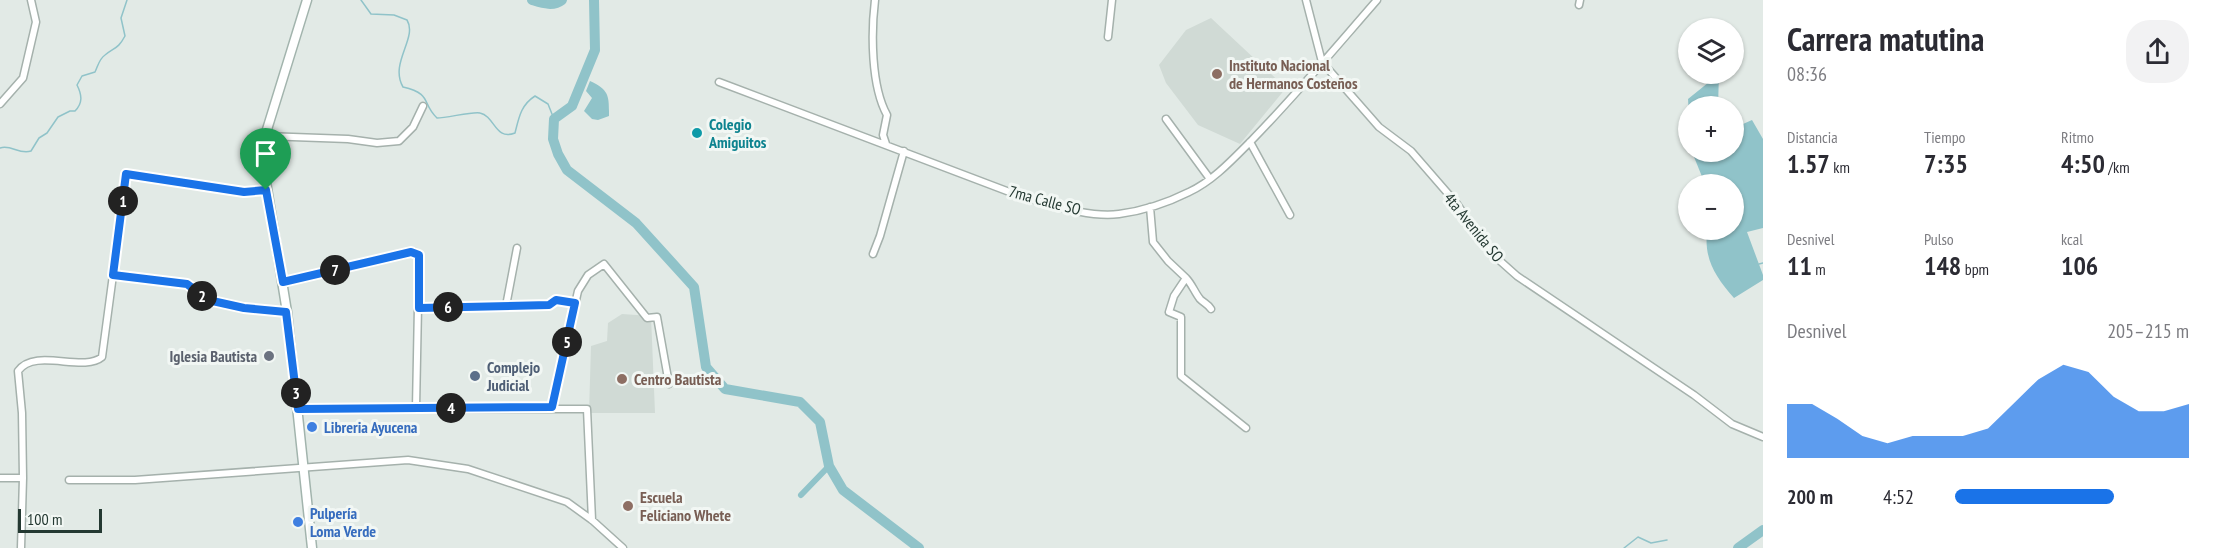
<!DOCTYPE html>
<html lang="es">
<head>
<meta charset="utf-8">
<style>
	body { margin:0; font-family:"PT Sans Narrow",sans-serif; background:#f2f2f3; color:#2b2b33; height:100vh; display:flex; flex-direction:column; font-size:22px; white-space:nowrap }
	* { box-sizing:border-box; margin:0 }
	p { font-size:20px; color:#7c7c81 }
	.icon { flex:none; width:33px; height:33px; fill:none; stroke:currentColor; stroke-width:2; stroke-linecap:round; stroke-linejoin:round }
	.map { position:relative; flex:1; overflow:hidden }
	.details { display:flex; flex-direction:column; background:#fff; width:450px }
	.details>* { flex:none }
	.tools { position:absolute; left:1678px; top:18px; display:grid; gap:12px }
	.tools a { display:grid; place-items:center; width:66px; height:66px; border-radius:50%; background:#fff; box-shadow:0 2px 4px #0004; font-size:30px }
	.scale { position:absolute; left:18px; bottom:15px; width:84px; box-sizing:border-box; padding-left:6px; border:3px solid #243932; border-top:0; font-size:16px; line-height:21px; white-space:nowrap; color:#243932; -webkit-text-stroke:4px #f2f7f4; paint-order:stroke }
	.pin { position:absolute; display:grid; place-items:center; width:51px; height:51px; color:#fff; margin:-62px -26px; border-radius:50% 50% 50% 0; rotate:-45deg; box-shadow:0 0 6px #0007 }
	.pin .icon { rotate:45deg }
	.km { position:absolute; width:30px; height:30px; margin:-15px; border-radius:50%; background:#222; color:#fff; font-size:16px; line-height:30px; text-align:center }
	.round { display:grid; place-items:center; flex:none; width:63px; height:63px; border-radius:24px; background:#f2f2f3 }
	.headline { display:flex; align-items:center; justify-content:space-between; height:102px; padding:0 24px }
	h1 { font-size:33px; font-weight:800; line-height:45px }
	.stats { display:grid; grid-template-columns:repeat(3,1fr); gap:9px; height:102px; padding:6px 24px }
	.stats div { display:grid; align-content:center }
	.stats b { font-size:26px; font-weight:800 }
	.stats small { font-size:16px; font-weight:400 }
	.stats p { font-size:16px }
	.chart { height:168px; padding:12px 24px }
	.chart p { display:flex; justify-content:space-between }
	.chart svg { width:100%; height:108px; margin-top:6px; fill:#1a73e8; opacity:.7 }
	ul { padding:0 24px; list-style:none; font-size:20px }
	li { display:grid; grid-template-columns:96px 72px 1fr; align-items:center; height:45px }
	li i { height:15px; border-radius:8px; background:#1a73e8 }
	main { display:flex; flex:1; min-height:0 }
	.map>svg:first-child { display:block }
	.built { fill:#d0dad5 }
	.water { fill:#90c3c9 }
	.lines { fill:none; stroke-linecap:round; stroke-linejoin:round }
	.stream { stroke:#90c3c9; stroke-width:1.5 }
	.canal { stroke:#90c3c9; stroke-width:6 }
	.river { stroke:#90c3c9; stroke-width:10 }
	.street-casing { stroke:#a5b1ac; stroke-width:9 }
	.secondary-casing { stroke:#a2b4ad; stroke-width:11 }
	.street { stroke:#fff; stroke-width:6 }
	.secondary { stroke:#fff; stroke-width:8 }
	.route-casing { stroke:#fff; stroke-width:12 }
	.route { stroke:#1a73e8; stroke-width:8 }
	.education-dot { fill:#8d6e63; stroke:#f2f7f4; stroke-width:2 }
	.culture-dot { fill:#0f9aa8; stroke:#f2f7f4; stroke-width:2 }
	.worship-dot { fill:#6b7280; stroke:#f2f7f4; stroke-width:2 }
	.service-dot { fill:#5c6f8a; stroke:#f2f7f4; stroke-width:2 }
	.shop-dot { fill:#3f7fe0; stroke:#f2f7f4; stroke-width:2 }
	.labels { text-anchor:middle; stroke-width:6; stroke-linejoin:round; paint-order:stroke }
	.education-label { font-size:16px; font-weight:bold; fill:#785e54; stroke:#f2f7f4; text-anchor:start }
	.culture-label { font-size:16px; font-weight:bold; fill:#0d838f; stroke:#f2f7f4; text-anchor:start }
	.street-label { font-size:16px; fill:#243932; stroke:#f2f7f4 }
	.worship-label { font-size:16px; font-weight:bold; fill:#5b616d; stroke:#f2f7f4; text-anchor:end }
	.service-label { font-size:16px; font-weight:bold; fill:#4e5e75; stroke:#f2f7f4; text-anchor:start }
	.shop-label { font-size:16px; font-weight:bold; fill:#366cbe; stroke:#f2f7f4; text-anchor:start }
</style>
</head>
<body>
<main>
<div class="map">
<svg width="1763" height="548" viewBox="0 0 1763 548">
	<rect width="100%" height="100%" fill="#e2eae6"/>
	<path class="built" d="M1211 18 1286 88 1240 144 1198 125 1166 83 1159 65 1186 30Z
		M622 314 651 316 655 413H589L591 346 607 341 608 323Z"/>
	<path class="water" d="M1719 74 1718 106H1689V115L1688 99Z
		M590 81C610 90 609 97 609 116L598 120 592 119 584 111 592 98 586 91Z
		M1752 120 1763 139V228L1747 232 1763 275V280L1734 298C1715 276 1704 260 1707 230H1734V184H1705L1692 152H1734V128Z"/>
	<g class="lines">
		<path class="stream" d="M361 0 371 14 394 15 407 20C418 38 389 63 403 87 433 94 421 103 437 118 447 118 474 111 480 113 495 116 495 141 515 133 519 117 521 105 535 96L548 104 554 119
			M0 148C11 144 19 155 31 151L39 138 47 133 58 117 70 111H75C83 103 82 95 77 85L82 76 95 72C98 66 99 59 105 55 115 47 118 49 125 36L121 18 127 0
			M1759 264 1763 263
			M1624 548 1638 537 1651 543 1667 540"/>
		<path class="canal" d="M801 495 829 466"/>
		<path class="river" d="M532 0C542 3 553 7 562 0
			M594 0 595 50 572 106 554 119 553 139 558 154 567 170 636 223 694 287 706 367 725 389 800 402 820 422 829 466 843 490 919 548
			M1738 548 1763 530"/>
		<g class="street-casing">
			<path id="street" d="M875 0C871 33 871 86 887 115L883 135 886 144
				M1306 0 1322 62 1379 127 1411 151 1457 204 1490 252 1517 276 1694 395 1732 424 1763 437
				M1579 5 1580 0
				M1108 37 1112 0
				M719 82 1020 196C1050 204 1088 218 1119 214 1142 211 1167 203 1189 192 1213 181 1233 159 1252 140 1296 95 1336 47 1377 0
				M0 104 23 78 36 22 31 0
				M1166 119 1210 179
				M265 136 348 139 377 143 399 141 413 127 423 106
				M1250 142 1290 215
				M1150 207 1153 242 1168 261 1186 278 1174 296 1169 312 1181 317V376L1246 428
				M873 254 880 236 904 151
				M113 275 126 174 244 192 266 190
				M1186 278C1192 284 1195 293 1200 299 1204 303 1208 304 1211 309
				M283 282 404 253 415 252 419 255 416 408
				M506 306 517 248
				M419 308 549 305 556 300 575 303
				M552 407 578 291 588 275 604 264 647 318 657 317 669 384
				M298 409H587L592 520
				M0 478H23
				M69 480H135L408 460 468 469 567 502 592 520 623 548
				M21 548 23 478 22 413 18 371C35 347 83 373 102 357L113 275 187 284 208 300 244 308 287 312"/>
		</g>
		<g class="secondary-casing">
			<path id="secondary" d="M307 0 265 136 262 157 287 312 312 548"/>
		</g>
		<use href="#street" class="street"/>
		<use href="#secondary" class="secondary"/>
	</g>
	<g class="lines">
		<g class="route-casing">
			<path id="route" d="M126 174 244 192 266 190 283 282 411 252 419 255V308L549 305 556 300 575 303 552 407 298 409 286 312 244 308 208 300 187 284 113 275Z"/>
		</g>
		<use href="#route" class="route"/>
	</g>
	<g class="education-dot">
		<circle cx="1217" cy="74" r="6"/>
		<circle cx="622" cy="379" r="6"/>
		<circle cx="628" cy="506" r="6"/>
	</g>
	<circle class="culture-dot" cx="697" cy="133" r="6"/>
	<circle class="worship-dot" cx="269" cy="356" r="6"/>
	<circle class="service-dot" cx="475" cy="376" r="6"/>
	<g class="shop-dot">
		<circle cx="312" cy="427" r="6"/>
		<circle cx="298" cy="522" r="6"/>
	</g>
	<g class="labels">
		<g class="education-label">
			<text x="1229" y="71">Instituto Nacional<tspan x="1229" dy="18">de Hermanos Costeños</tspan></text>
			<text x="634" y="385">Centro Bautista</text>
			<text x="640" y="503">Escuela<tspan x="640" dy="18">Feliciano Whete</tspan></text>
		</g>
		<g class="culture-label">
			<text x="709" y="130">Colegio<tspan x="709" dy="18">Amiguitos</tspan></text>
		</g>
		<g class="street-label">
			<text transform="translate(1045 200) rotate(15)" y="6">7ma Calle SO</text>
			<text transform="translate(1474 227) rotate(51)" y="6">4ta Avenida SO</text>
		</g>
		<g class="worship-label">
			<text x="257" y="362">Iglesia Bautista</text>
		</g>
		<g class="service-label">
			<text x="487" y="373">Complejo<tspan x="487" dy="18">Judicial</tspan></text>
		</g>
		<g class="shop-label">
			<text x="324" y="433">Libreria Ayucena</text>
			<text x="310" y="519">Pulpería<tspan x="310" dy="18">Loma Verde</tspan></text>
		</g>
	</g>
</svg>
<div class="tools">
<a><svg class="icon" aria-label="layers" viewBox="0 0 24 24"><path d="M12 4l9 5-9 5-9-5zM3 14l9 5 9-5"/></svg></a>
<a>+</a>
<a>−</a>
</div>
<div class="scale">100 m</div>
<div class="pin" style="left:266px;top:190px;background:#1e9e55"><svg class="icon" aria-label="arrive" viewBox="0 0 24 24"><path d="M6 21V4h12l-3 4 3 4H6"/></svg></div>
<b class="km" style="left:123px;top:201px">1</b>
<b class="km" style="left:202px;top:296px">2</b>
<b class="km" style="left:296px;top:393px">3</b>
<b class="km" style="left:451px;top:408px">4</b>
<b class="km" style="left:567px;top:342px">5</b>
<b class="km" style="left:448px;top:307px">6</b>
<b class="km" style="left:335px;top:270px">7</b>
</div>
<section class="details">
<div class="headline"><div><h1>Carrera matutina</h1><p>08:36</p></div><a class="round"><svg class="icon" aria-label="share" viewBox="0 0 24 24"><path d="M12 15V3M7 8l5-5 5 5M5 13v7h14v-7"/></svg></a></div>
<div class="stats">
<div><p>Distancia</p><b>1.57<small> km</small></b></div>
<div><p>Tiempo</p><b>7:35</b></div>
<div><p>Ritmo</p><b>4:50<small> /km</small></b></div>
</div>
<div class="stats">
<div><p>Desnivel</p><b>11<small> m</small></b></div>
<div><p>Pulso</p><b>148<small> bpm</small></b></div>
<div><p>kcal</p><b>106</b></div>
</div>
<div class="chart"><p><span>Desnivel</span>205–215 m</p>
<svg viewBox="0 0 160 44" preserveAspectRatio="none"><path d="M0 44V22L10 22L20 28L30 35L40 38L50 35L60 35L70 35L80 32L90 22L100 12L110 6L120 9L130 19L140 25L150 25L160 22V44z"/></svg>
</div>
<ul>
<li><b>200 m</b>4:52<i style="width:68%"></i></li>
</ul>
</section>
</main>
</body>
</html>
